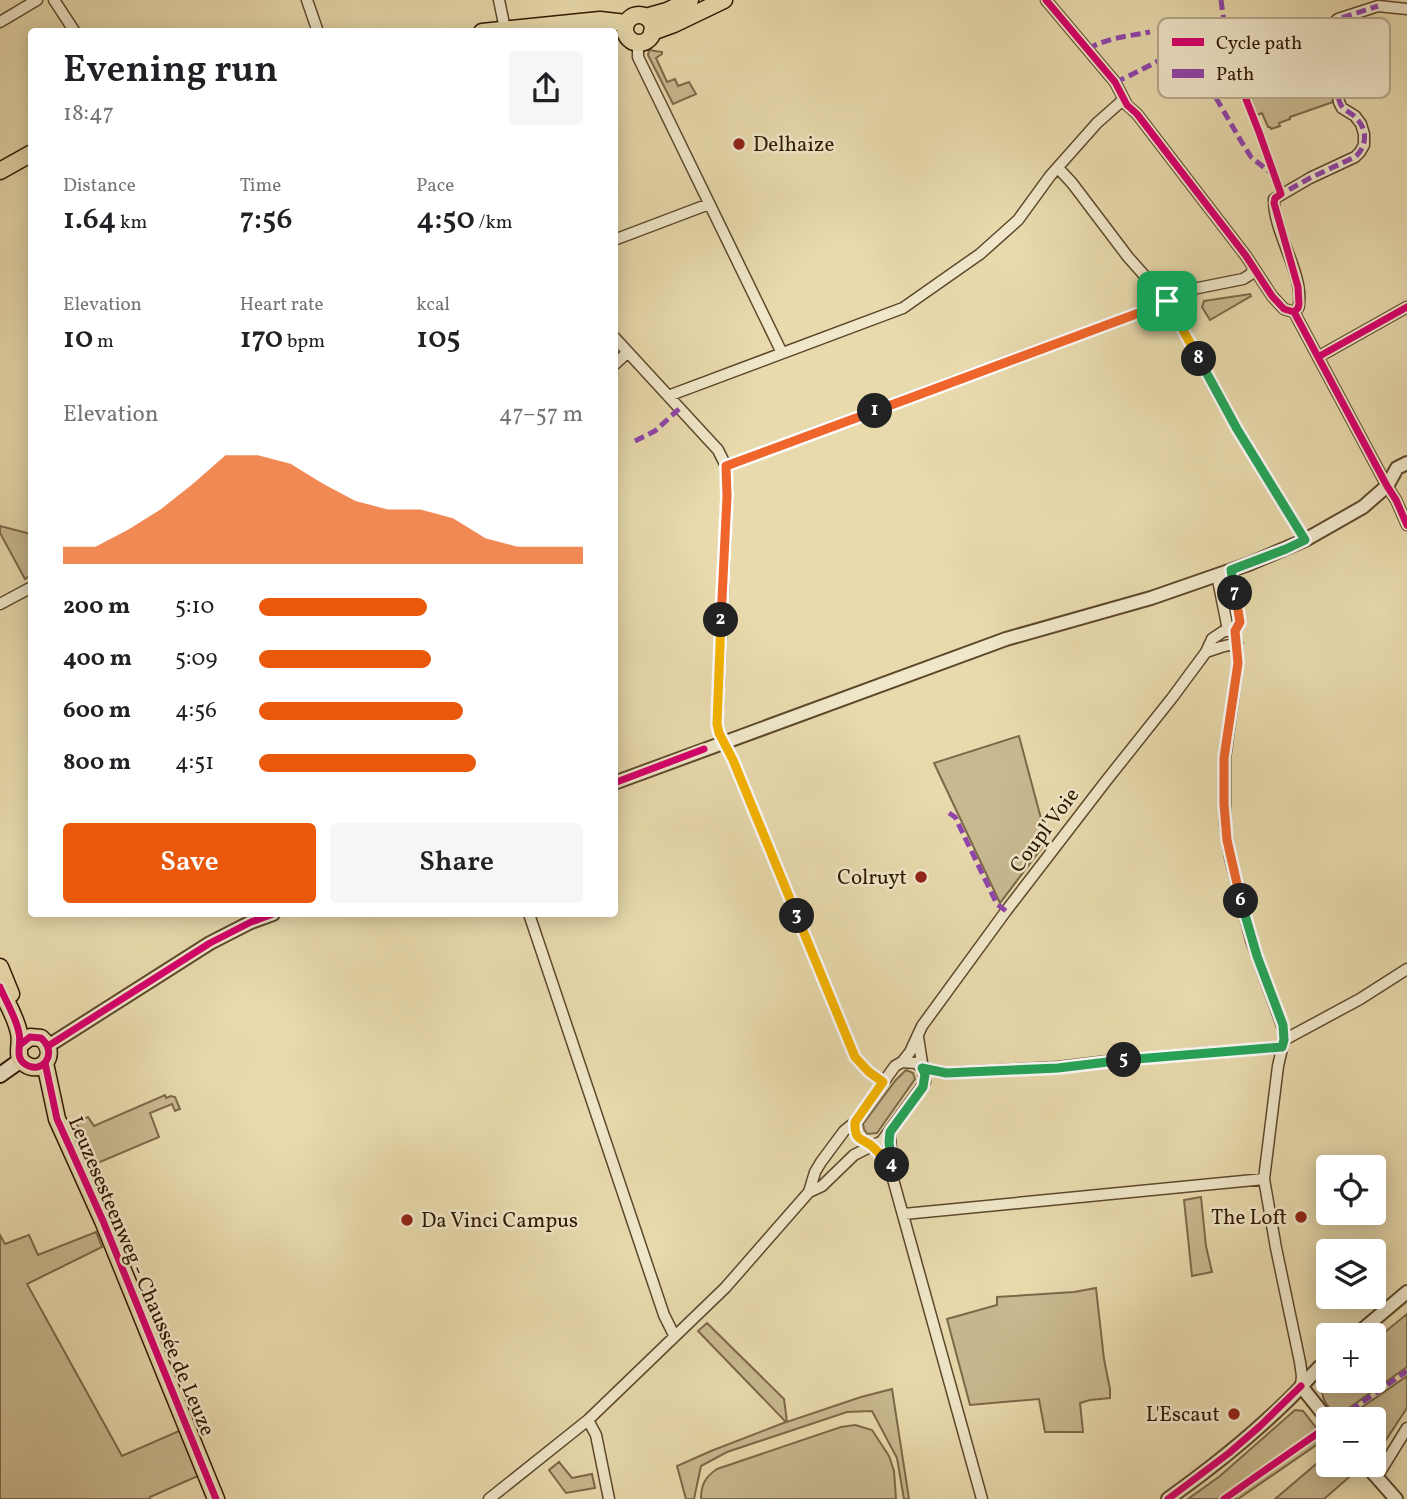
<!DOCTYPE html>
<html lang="en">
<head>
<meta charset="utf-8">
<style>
	body { margin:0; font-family:Vollkorn,serif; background:#f6f6f6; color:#202124; height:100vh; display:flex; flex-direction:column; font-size:26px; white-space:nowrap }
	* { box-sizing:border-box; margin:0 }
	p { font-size:23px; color:#757577 }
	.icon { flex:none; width:38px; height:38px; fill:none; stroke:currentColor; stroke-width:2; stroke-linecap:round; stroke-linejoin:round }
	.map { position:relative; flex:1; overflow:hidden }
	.side { position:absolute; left:28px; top:28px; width:590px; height:889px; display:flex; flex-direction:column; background:#fff; border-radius:7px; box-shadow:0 4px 18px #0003 }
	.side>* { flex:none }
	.tools { position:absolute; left:1316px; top:1155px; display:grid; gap:14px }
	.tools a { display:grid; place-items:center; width:70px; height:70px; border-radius:7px; background:#fff; box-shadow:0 4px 18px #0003; font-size:35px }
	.pin { position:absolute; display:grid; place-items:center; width:60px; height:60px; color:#fff; margin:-30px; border-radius:14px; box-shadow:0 4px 10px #0006 }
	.km { position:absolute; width:35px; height:35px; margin:-18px; border-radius:50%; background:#222; color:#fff; font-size:19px; line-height:35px; text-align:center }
	.round { display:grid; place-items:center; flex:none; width:74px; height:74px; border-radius:7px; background:#f6f6f6 }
	.overview { display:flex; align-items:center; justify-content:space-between; height:119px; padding:0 35px }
	h1 { font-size:38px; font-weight:600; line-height:52px }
	.metrics { display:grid; grid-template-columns:repeat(3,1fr); gap:10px; height:119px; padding:7px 35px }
	.metrics div { display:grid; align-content:center }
	.metrics b { font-size:30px; font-weight:600 }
	.metrics small { font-size:19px; font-weight:400 }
	.metrics p { font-size:19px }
	.chart { height:196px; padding:14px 35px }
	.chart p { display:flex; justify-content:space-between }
	.chart svg { width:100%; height:126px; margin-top:7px; fill:#ea580c; opacity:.7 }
	.primary-button { display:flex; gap:14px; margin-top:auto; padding:14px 35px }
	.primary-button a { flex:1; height:80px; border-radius:7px; background:#ea580c; color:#fff; font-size:28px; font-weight:600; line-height:80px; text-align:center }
	.primary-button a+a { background:#f6f6f6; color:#202124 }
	ul { padding:0 35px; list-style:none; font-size:23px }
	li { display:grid; grid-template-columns:112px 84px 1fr; align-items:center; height:52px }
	li i { height:18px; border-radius:9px; background:#ea580c }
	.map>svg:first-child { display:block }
	.green { fill:#c9b990; stroke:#7c6848; stroke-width:2 }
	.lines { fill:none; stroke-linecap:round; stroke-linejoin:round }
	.minor-casing { stroke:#5d482b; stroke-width:13 }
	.tertiary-casing { stroke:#5d482b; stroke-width:16 }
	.secondary-casing { stroke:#2f1700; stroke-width:18 }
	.primary-casing { stroke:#2f1700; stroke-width:19 }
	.minor { stroke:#f0e7ca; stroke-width:10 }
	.tertiary { stroke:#f0e7ca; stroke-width:12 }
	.secondary { stroke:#f0e7ca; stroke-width:14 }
	.primary { stroke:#e8daad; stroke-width:16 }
	.quiet { stroke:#8e44ad; stroke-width:5; stroke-dasharray:10 5; stroke-linecap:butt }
	.cycleway-casing { stroke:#f0e7ca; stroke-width:11 }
	.cycleway { stroke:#d6006c; stroke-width:7 }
	.split-1-casing { stroke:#fff; stroke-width:14 }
	.split-2-casing { stroke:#fff; stroke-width:14 }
	.split-3-casing { stroke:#fff; stroke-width:14 }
	.split-4-casing { stroke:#fff; stroke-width:14 }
	.split-5-casing { stroke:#fff; stroke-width:14 }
	.split-6-casing { stroke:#fff; stroke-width:14 }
	.split-7-casing { stroke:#fff; stroke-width:14 }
	.split-8-casing { stroke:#fff; stroke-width:14 }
	.split-9-casing { stroke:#fff; stroke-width:14 }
	.split-1 { stroke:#f0652b; stroke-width:9 }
	.split-2 { stroke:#f0652b; stroke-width:9 }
	.split-3 { stroke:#f5b400; stroke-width:9 }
	.split-4 { stroke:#f5b400; stroke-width:9 }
	.split-5 { stroke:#22a559; stroke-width:9 }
	.split-6 { stroke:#22a559; stroke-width:9 }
	.split-7 { stroke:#f0652b; stroke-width:9 }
	.split-8 { stroke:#22a559; stroke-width:9 }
	.split-9 { stroke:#f5b400; stroke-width:9 }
	.poi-dot { fill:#8f2418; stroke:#f0e7ca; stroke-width:2.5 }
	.labels { text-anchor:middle; stroke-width:5; stroke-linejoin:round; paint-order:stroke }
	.poi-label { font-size:21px; fill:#2f1700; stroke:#f0e7ca; text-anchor:end }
	.street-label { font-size:21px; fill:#2f1700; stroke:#f0e7ca }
	.key { fill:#f0e7ca; stroke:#b6a98d; stroke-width:2 }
	.key-label { font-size:19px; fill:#2f1700 }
</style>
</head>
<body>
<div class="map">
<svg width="1407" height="1499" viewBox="0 0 1407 1499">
	<rect width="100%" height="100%" fill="#e8daad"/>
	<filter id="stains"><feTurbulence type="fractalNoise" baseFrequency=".00286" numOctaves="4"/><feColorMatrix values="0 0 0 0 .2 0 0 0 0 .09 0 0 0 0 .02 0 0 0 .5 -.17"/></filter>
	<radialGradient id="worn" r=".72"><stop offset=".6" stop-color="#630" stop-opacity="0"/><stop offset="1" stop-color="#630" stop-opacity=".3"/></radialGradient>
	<path class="green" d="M1289 39 1303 40 1316 45H1325L1333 102 1290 117V119L1279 123 1280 126 1271 129 1270 127H1268L1262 113 1257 115 1229 43C1241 40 1254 48 1265 54L1275 44Z
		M649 50 662 52V54L656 58 667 82 675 79 678 86 689 82 696 94 673 104 648 55Z
		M1250 294 1251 296 1210 320 1202 307 1204 301Z
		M0 526 31 534V575L25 579 0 533Z
		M1019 736 1047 841 1000 903 934 763Z
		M906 1070 913 1073 915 1079 877 1133 867 1134 864 1129 863 1124 895 1081Z
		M165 1095 166 1098 171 1096 175 1097 180 1109 175 1111 172 1104 150 1113 159 1137 93 1165 76 1122 88 1117 94 1126Z
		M1201 1197 1206 1246 1212 1272 1192 1276 1184 1200Z
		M96 1232 102 1247 27 1284 122 1456 181 1430 198 1476 150 1497V1499H0V1235L5 1244 29 1235 38 1255Z
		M1096 1288 1104 1359 1110 1389V1398L1090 1400 1080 1403 1083 1432H1045L1039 1399 970 1405 947 1319 997 1305V1297L1074 1292Z
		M1407 1314V1367L1336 1417C1328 1406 1320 1399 1322 1384L1328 1379V1381H1374V1341Z
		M707 1323 784 1399 787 1422 861 1397 892 1389 909 1499H904L897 1458 872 1411 847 1412 727 1452 701 1466 694 1499H686L677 1466 711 1451 786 1422 698 1331Z
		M1407 1376V1408L1378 1452H1374V1419H1345Z
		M1295 1410 1303 1411 1325 1439 1238 1499H1188L1220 1476Z
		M855 1425 872 1430 889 1456 894 1471 896 1499H701C701 1485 705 1477 717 1469L841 1427Z
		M1328 1454V1465H1349L1355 1472 1324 1499H1275Z
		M559 1462 572 1478 592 1474 595 1488 566 1493 549 1470Z"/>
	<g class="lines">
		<g class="minor-casing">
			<path id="minor" d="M54 0 75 32
				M307 0 318 32
				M499 0 505 29
				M1046 0 1115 82 1127 105 1137 114 1246 256 1272 296 1284 309 1294 312 1387 486 1396 500 1407 525
				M0 22 37 0
				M638 43V57L782 353
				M1058 168 1072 183 1128 257 1167 301 1237 429 1305 540
				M614 240 709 204
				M1294 312C1298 308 1299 309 1299 303 1303 273 1273 231 1274 199L1310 178 1355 157 1360 152 1364 145V134L1361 124 1355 116 1342 108 1339 102 1336 83 1330 26 1338 19 1378 6 1407 9
				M614 337 718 450 726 466 727 496 717 724 719 733 733 760 855 1057 869 1072 883 1082
				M1318 357 1407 307
				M614 365 628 352
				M668 396 903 308 980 254 1018 220 1050 176 1097 123 1123 100
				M726 466 1155 307 1193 289 1243 279 1251 274 1253 268
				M1231 570 1240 622 1235 631
				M1217 575 1227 625 1235 631 1238 663 1225 758V824L1230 857 1251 940 1284 1031V1040L1278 1066 1264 1179 1276 1248 1300 1362 1302 1376 1301 1386
				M0 604 32 587
				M1206 652 1221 647 1237 643
				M529 914 664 1315 674 1335
				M1284 1040 1360 999 1407 969
				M902 1062 916 1063 922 1068 946 1073 1058 1067 1109 1061 1282 1047
				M855 1122C854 1144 864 1137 874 1148 882 1155 887 1164 891 1172L982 1499
				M890 1132 892 1169
				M809 1192 815 1172 821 1162 844 1131 855 1122 895 1066 902 1062 910 1052 922 1026 1006 911 1106 781 1172 698 1206 652 1212 639 1224 631H1234
				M904 1214 1264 1179
				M588 1420 596 1435 609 1499
				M1377 1477 1407 1428
				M489 1499 588 1420 725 1288 809 1192 822 1186 854 1155 882 1141 925 1082 918 1037"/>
		</g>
		<g class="tertiary-casing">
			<path id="tertiary" d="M614 783 1006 639 1151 598 1249 564 1305 540 1363 507 1387 486 1397 468 1407 463
				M48 1046 210 943 251 922 273 914
				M1356 1335 1407 1292
				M1301 1386 1328 1420
				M1366 1465 1396 1499
				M1168 1499C1210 1469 1249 1438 1286 1402 1301 1388 1313 1372 1328 1359"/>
		</g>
		<g class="secondary-casing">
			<path id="secondary" d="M0 1075 21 1060"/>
		</g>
		<g class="primary-casing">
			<path id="primary" d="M625 29a14 14 0 1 1 28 0a14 14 0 1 1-28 0Z
				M646 17 667 11 690 0
				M482 32 600 20 626 23
				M652 32 674 24 724 0
				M0 171 32 153
				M0 967 11 994
				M0 987C6 1002 16 1017 19 1033 22 1044 14 1057 25 1064 42 1076 59 1053 41 1038L30 1037 21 1044
				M45 1063 57 1119 103 1221 216 1499"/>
		</g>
		<use href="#minor" class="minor"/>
		<use href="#tertiary" class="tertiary"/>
		<use href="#secondary" class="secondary"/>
		<use href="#primary" class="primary"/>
		<path class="quiet" d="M1221 0 1224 22 1229 26
			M1330 26 1338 19 1378 6
			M1229 29 1254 38 1330 26
			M1186 46 1241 141 1251 157 1271 173
			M1088 49C1106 38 1129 36 1150 32
			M1115 82 1125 78 1221 29 1220 25 1223 23
			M1276 197 1310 178 1355 157C1367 147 1368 129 1356 118 1351 112 1343 111 1340 103 1335 91 1329 39 1330 26
			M635 441 655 431 680 408
			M949 813 955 817 997 904 1006 911
			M1338 1419 1407 1371"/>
		<g class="cycleway-casing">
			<path id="cycleway" d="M1046 0 1115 82 1127 105 1137 114 1246 256 1272 296 1284 309 1294 312 1387 486 1396 500 1407 525
				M1224 32 1225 46 1259 132 1281 194 1275 198 1274 203 1298 287 1299 304 1298 308 1294 312
				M1318 357 1407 307
				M614 783 704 749
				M0 987C6 1002 16 1017 19 1033 22 1044 14 1057 25 1064 42 1076 59 1053 41 1038L30 1037 21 1044
				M48 1046 210 943 251 922 273 914
				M45 1063 57 1119 103 1221 216 1499
				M1168 1499 1229 1453 1259 1427 1301 1386
				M1224 1499 1328 1426"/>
		</g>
		<use href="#cycleway" class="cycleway"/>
	</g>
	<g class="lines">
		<g class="split-1-casing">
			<path id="split-1" d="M875 411 1155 307 1167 301"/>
		</g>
		<g class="split-2-casing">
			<path id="split-2" d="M721 620 727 496 726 466 875 411"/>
		</g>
		<g class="split-3-casing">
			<path id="split-3" d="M721 620 717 724 719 733 733 760 797 916"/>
		</g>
		<g class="split-4-casing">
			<path id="split-4" d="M797 916 855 1057 869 1072 883 1082 855 1122C854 1144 864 1137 874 1148 882 1155 887 1164 891 1172L892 1165"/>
		</g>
		<g class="split-5-casing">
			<path id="split-5" d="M892 1165 889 1142 890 1132 923 1087 925 1074 922 1068 946 1073 1058 1068 1124 1060"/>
		</g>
		<g class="split-6-casing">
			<path id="split-6" d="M1124 1060 1282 1047 1284 1040 1283 1025 1257 956 1241 901"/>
		</g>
		<g class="split-7-casing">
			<path id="split-7" d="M1235 593 1240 622 1235 631 1238 663 1224 758V804L1227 840 1241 901"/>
		</g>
		<g class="split-8-casing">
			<path id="split-8" d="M1199 359 1237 429 1305 540 1286 549 1231 570 1235 593"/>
		</g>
		<g class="split-9-casing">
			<path id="split-9" d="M1167 301 1199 359"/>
		</g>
		<use href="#split-1" class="split-1"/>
		<use href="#split-2" class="split-2"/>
		<use href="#split-3" class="split-3"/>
		<use href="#split-4" class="split-4"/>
		<use href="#split-5" class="split-5"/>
		<use href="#split-6" class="split-6"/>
		<use href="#split-7" class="split-7"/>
		<use href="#split-8" class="split-8"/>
		<use href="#split-9" class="split-9"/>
	</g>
	<g class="poi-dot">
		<circle cx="739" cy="144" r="7"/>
		<circle cx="921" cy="877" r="7"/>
		<circle cx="1301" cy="1217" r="7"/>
		<circle cx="407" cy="1220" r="7"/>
		<circle cx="1234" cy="1414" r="7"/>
	</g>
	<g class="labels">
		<g class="poi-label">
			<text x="753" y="151" text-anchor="start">Delhaize</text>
			<text x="907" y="884">Colruyt</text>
			<text x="1287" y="1224">The Loft</text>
			<text x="421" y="1227" text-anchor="start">Da Vinci Campus</text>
			<text x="1220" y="1421">L'Escaut</text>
		</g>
		<g class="street-label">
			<text transform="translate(1044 830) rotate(-53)" y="7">Coupl'Voie</text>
			<text transform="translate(142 1276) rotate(67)" y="7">Leuzesesteenweg - Chaussée de Leuze</text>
		</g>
	</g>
	<rect x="1158" y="18" width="232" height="80" rx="10" class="key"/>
	<rect x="1172" y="38" width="32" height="8" fill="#d6006c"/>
	<rect x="1172" y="69" width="32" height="9" fill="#8e44ad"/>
	<g class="key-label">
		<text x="1216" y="49">Cycle path</text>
		<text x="1216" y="80">Path</text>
	</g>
	<rect width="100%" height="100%" filter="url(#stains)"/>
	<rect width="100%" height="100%" fill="url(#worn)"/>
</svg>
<div class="tools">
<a><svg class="icon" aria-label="locate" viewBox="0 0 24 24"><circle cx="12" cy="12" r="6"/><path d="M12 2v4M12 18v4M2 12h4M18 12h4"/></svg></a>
<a><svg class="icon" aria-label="layers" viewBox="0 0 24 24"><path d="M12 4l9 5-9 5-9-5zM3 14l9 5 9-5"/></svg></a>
<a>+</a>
<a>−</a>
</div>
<div class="pin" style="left:1167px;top:301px;background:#1e9e55"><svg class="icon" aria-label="arrive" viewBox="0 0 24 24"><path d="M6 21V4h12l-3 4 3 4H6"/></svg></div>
<b class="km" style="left:875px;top:411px">1</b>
<b class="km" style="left:721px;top:620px">2</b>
<b class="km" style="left:797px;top:916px">3</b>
<b class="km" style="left:892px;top:1165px">4</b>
<b class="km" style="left:1124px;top:1060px">5</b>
<b class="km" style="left:1241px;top:901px">6</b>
<b class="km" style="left:1235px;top:593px">7</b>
<b class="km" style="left:1199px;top:359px">8</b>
<section class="side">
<div class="overview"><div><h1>Evening run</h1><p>18:47</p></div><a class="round"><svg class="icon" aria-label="share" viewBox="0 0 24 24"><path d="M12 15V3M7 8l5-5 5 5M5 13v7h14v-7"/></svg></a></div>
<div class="metrics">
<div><p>Distance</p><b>1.64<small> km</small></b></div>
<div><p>Time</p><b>7:56</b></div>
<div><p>Pace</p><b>4:50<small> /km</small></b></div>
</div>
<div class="metrics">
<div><p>Elevation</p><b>10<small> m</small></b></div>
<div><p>Heart rate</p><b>170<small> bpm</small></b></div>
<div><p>kcal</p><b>105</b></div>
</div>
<div class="chart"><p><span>Elevation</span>47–57 m</p>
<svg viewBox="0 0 160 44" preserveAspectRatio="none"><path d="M0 44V38L10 38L20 32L30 25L40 16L50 6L60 6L70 9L80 16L90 22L100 25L110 25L120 28L130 35L140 38L150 38L160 38V44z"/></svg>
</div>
<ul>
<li><b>200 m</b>5:10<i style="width:52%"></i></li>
<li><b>400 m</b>5:09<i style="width:53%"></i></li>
<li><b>600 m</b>4:56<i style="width:63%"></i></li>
<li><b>800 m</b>4:51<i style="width:67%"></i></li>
</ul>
<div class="primary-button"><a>Save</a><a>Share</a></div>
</section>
</div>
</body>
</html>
